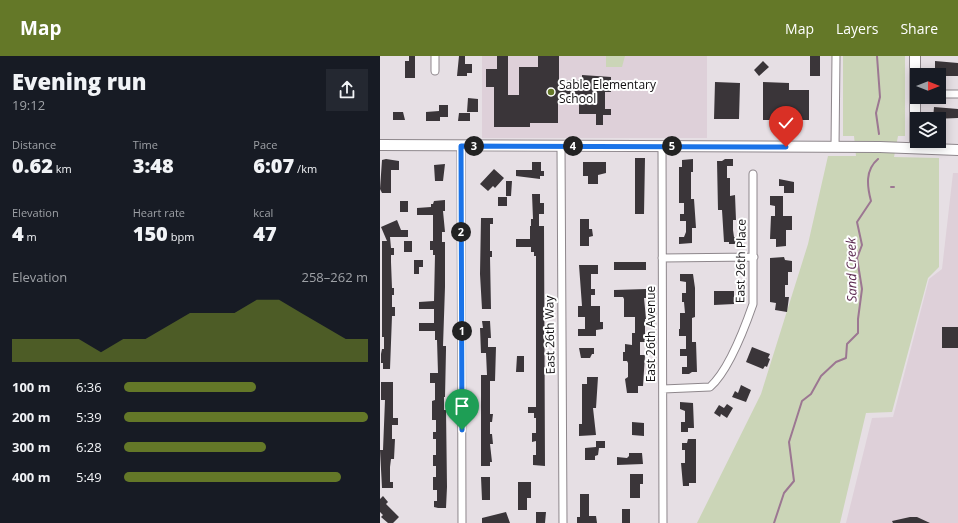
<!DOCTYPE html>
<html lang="en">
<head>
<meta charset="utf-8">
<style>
	body { margin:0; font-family:"Open Sans",sans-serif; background:#242831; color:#f1f3f6; height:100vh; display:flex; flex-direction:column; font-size:15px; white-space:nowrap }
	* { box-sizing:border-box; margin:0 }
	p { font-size:13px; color:#9ea1a6 }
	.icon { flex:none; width:22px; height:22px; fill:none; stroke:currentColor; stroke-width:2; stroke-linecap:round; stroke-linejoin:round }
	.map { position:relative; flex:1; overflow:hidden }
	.drawer { display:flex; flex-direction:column; background:#171b24; width:380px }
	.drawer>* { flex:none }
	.needle { width:26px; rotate:90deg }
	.tools { position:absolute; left:530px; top:12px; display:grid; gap:8px }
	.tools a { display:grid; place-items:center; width:36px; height:36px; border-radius:0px; background:#171b24; box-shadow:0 2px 10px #0003; font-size:20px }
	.pin { position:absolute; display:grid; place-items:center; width:34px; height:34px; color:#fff; margin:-41px -17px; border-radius:50% 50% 50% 0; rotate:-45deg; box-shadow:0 0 4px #0007 }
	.pin .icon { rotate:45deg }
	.km { position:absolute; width:20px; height:20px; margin:-10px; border-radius:50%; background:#222; color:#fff; font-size:11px; line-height:20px; text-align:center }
	.round { display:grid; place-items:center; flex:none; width:42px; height:42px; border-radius:0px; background:#242831 }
	.headline { display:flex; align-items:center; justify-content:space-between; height:68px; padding:0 12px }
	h1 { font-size:22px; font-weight:800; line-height:30px }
	.figures { display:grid; grid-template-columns:repeat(3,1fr); gap:6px; height:68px; padding:4px 12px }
	.figures div { display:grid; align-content:center }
	.figures b { font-size:20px; font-weight:800 }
	.figures small { font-size:11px; font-weight:400 }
	.figures p { font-size:11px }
	.chart { height:112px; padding:8px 12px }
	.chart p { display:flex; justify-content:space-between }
	.chart svg { width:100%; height:72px; margin-top:4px; fill:#647828; opacity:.7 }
	ul { padding:0 12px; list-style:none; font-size:13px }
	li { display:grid; grid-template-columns:64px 48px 1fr; align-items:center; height:30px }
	li i { height:10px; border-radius:5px; background:#647828 }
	header { display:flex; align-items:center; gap:24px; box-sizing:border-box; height:56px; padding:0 20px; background:#647828; color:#fff }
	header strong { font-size:19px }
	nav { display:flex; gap:22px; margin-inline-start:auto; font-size:14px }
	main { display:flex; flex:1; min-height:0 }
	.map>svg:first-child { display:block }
	.built { fill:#ded0d9 }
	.green { fill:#cbd5b7 }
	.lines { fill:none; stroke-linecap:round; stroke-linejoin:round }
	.stream { stroke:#9c7792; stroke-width:2 }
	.building { fill:#3a3539 }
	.street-casing { stroke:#8e878c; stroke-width:9 }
	.secondary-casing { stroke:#8e878c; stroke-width:12 }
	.street { stroke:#fff; stroke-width:7 }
	.secondary { stroke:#fff; stroke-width:10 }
	.route-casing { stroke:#fff; stroke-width:8 }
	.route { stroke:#1a73e8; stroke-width:5 }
	.poi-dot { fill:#647828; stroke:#fff; stroke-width:1.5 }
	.labels { text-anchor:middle; stroke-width:4; stroke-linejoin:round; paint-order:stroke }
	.poi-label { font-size:12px; fill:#110f11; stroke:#fff; text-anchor:start }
	.street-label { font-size:12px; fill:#110f11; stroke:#fff }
	.water-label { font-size:13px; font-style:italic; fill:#5c2b51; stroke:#fff }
</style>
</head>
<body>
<header>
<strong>Map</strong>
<nav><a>Map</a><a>Layers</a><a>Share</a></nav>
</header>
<main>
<section class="drawer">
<div class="headline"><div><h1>Evening run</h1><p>19:12</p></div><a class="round"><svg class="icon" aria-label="share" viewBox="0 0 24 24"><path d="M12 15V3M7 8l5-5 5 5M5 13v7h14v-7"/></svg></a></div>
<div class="figures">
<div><p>Distance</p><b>0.62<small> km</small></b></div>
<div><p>Time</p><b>3:48</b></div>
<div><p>Pace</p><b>6:07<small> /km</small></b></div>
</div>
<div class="figures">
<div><p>Elevation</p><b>4<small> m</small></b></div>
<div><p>Heart rate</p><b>150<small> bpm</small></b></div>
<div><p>kcal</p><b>47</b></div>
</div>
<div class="chart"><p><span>Elevation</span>258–262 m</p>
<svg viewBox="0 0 160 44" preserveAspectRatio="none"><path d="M0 44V30L10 30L20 30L30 30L40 38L50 30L60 30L70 22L80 14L90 14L100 14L110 6L120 6L130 14L140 22L150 30L160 30V44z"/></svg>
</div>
<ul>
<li><b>100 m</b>6:36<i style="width:54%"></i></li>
<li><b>200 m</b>5:39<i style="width:100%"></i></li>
<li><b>300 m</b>6:28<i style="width:58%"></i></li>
<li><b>400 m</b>5:49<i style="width:89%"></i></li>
</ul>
</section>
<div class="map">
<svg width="578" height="467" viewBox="0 0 578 467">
	<rect width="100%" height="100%" fill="#e6dfe4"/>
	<path class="built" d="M102 0H327V82H102Z
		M573 117H578V467H466L492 362 513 361 549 223 562 213Z"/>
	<path class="green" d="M226 0H245L242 11H226Z
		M463 0H525V80H518L514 101 559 102V211L548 222 512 356 486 357 460 467H317L381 338 428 188 448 100H476L474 80H463Z"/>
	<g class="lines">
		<path class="stream" d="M497 0 500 41 496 57 499 78
			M511 131H514
			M394 467 404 437 414 425 409 386 422 345 431 338 441 320 456 306 466 302 467 288 478 277V263L482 233 477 202 482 189 477 166 491 145C487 130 485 114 498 103"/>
	</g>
	<path class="building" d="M29 0H35V22H25V5H29Z
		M79 0H85V8H92V17H87V20H77Z
		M117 0H128V39H139V11H158V0H179V24H202V19L231 21V36H225V53H231V59H223V69H216V58H199V47H178V67H150V71H114V31H106V13H117Z
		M430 0H440V20H430Z
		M383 5 389 11 379 20 374 14Z
		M555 5 578 7V20H559V18H555Z
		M335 26 360 27 359 63H334Z
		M383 26 409 27V34H429V64H383Z
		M88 42 98 43V56H87Z
		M59 49H68V61H60V65H46V56L59 55Z
		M554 51 578 53V62L553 63Z
		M13 56H23L25 64H13Z
		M79 57H90V65H78Z
		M255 102H265L264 158H255Z
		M6 103 19 105V114H11V137H2L0 133 2 104Z
		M313 103V116H311V143H314L316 172H312V187L299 188V181H304L306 176V165H300V158H304V147H299V111H302V104Z
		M345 103H353V110H347V122H350V140L355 139 356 164H353V174L354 181H359V188H349V186H344L342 154H338L337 105H342Z
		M152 106H161V115H164V120H160V123L136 120V114H152Z
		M203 106H226V117L218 119V128H208V120H203Z
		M65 108 63 125H55L54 109Z
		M114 113 124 122 115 132 113 130 108 135 100 128Z
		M399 123 414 126V137H404V130H399Z
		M126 125H132L131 140H126Z
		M152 138H160V147H164V158H159V170H164L165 410 153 409V399H156V385L152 386V377H156V362H154V357H148V351H156V200H154V196H151V191H136V183H150V170H151V163H153Z
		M390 140H403V160H412V174H406V190L396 191V183H390L391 160H395V150L390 149Z
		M118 141H127V150H118Z
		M65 144V155H63L65 176H62V186H65V231L63 290H66V294L65 341H64V354H66L67 431 66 452H58L54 451V445H57V434H53V421H56V410H53V399H56V383H53V376H56V364H52V345L55 344V327H50V317H58L57 284H55V275H39V267H54V253H39V246L54 245 55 199H53V194H50V185H53V159H37V152L51 151V148H53L54 145Z
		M20 145H28V156H20Z
		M101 162H113V168H110V195H112V201H110L111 253H102L100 218Z
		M200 163H209V173H212L213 180 209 181V190H200Z
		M17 164 21 174H28V181H10L11 192H14V199H11V206L12 232H14V239H12V251H15V260H12L10 313H3V307H1V298L2 293H4V281H2V185H7L1 171Z
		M24 185H32V196H24Z
		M404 201 405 204 412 205V216H408V229H405V241H409L407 256 395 254 396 247 390 246V202Z
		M34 204H43V211H39V218H34Z
		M234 206H266V214H234Z
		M199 209H218V218H211V233H215V239H211V250H220V266H223V273L216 274V280H198V273H205V261H198V250H202Z
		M300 218H313L315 232V261L312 262V286H316L317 316H312L309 318H302V311H307V300H300V293H306V280H299V273H300V257H305L304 246H302V237H306V226L300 225Z
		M266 233V242H264L266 263H265V286H260V299H265L263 330H258V337H247L245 323 248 321V307L247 305H243V296H245V288L252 289V277H255V261H244V243L243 241H234V234Z
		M334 235H354V248L334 249Z
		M102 265H110L111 282H108V291H116L115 325H110V358H113L112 366H110V378H112L113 388H110L112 406H110V410H101V319H107L106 297H101L100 272H103Z
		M562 271H578V292H562Z
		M372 291 390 298 388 302 390 303 387 311 385 310 383 313 366 306Z
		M199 292H214V298H212L210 302H201Z
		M137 300H144V316H136Z
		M207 321H218L216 352H213L216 379 199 380V368H202V328H207Z
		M1 326H13V362H18V369H12V383H15L14 403H11L10 411V426H13V432H2L0 394H3L5 344H1Z
		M361 329 371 334 366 346 352 341 355 335 358 337Z
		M300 346 313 347 314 372H308V376H301V366H305V355L300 353Z
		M347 348 353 352 347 362 341 358 340 361 334 357 339 349 344 352Z
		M252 366 264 367V380L252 379Z
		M308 383H316V427H309V430H303L301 407H305V394H302V387H307Z
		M216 385H225V392H219L218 399 215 400V404H205V392L216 391Z
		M249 397H262L263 408 237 409V401L247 402 249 400Z
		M250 418H263V428H260V442H250Z
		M101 421H110V444H102Z
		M138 426H151V442H147V454H138Z
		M200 438H209V460H216L217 467H197V461H200Z
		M3 440 8 446 6 448 19 461 13 467H8L1 461 3 459 0 456V443Z
		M242 453H250V467H242Z
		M126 456 130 467H102V462Z
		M156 456H166L165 467H156Z
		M530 461H537L550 467H513L512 465Z"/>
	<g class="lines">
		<g class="street-casing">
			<path id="street" d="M55 0V15
				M559 38H578
				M81 90 82 467
				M181 90 183 467
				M282 90 283 467
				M455 91 456 0
				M282 202 374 201
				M283 333 330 331C348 315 365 271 373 248V118"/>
		</g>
		<g class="secondary-casing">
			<path id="secondary" d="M0 89 500 91 578 94
				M535 92V0"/>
		</g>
		<use href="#street" class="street"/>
		<use href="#secondary" class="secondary"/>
	</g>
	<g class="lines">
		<g class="route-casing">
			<path id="route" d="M82 374 81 90 406 91"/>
		</g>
		<use href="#route" class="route"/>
	</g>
	<circle class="poi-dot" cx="171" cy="36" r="4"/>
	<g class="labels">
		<g class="poi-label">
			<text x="179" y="33">Sable Elementary<tspan x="179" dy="14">School</tspan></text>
		</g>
		<g class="street-label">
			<text transform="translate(361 205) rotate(-89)" y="4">East 26th Place</text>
			<text transform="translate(271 278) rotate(-90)" y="4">East 26th Avenue</text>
			<text transform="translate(170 279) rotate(-91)" y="4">East 26th Way</text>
		</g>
		<g class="water-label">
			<text transform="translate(471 214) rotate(-91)" y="5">Sand Creek</text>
		</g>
	</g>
</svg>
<div class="tools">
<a><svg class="needle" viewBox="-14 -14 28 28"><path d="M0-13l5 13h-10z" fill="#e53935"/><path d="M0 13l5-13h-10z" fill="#9ea1a6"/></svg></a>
<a><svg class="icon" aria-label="layers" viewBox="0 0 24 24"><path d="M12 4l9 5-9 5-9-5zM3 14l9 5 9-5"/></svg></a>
</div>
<div class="pin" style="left:82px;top:374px;background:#1e9e55"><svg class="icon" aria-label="arrive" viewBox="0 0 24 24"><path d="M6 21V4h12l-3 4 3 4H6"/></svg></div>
<div class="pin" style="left:406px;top:91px;background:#d93025"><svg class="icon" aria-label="check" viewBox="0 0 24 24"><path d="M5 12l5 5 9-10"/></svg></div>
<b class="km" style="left:82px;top:275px">1</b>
<b class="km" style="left:81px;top:176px">2</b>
<b class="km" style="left:94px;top:90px">3</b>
<b class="km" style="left:193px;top:90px">4</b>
<b class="km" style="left:292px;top:90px">5</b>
</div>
</main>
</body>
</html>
